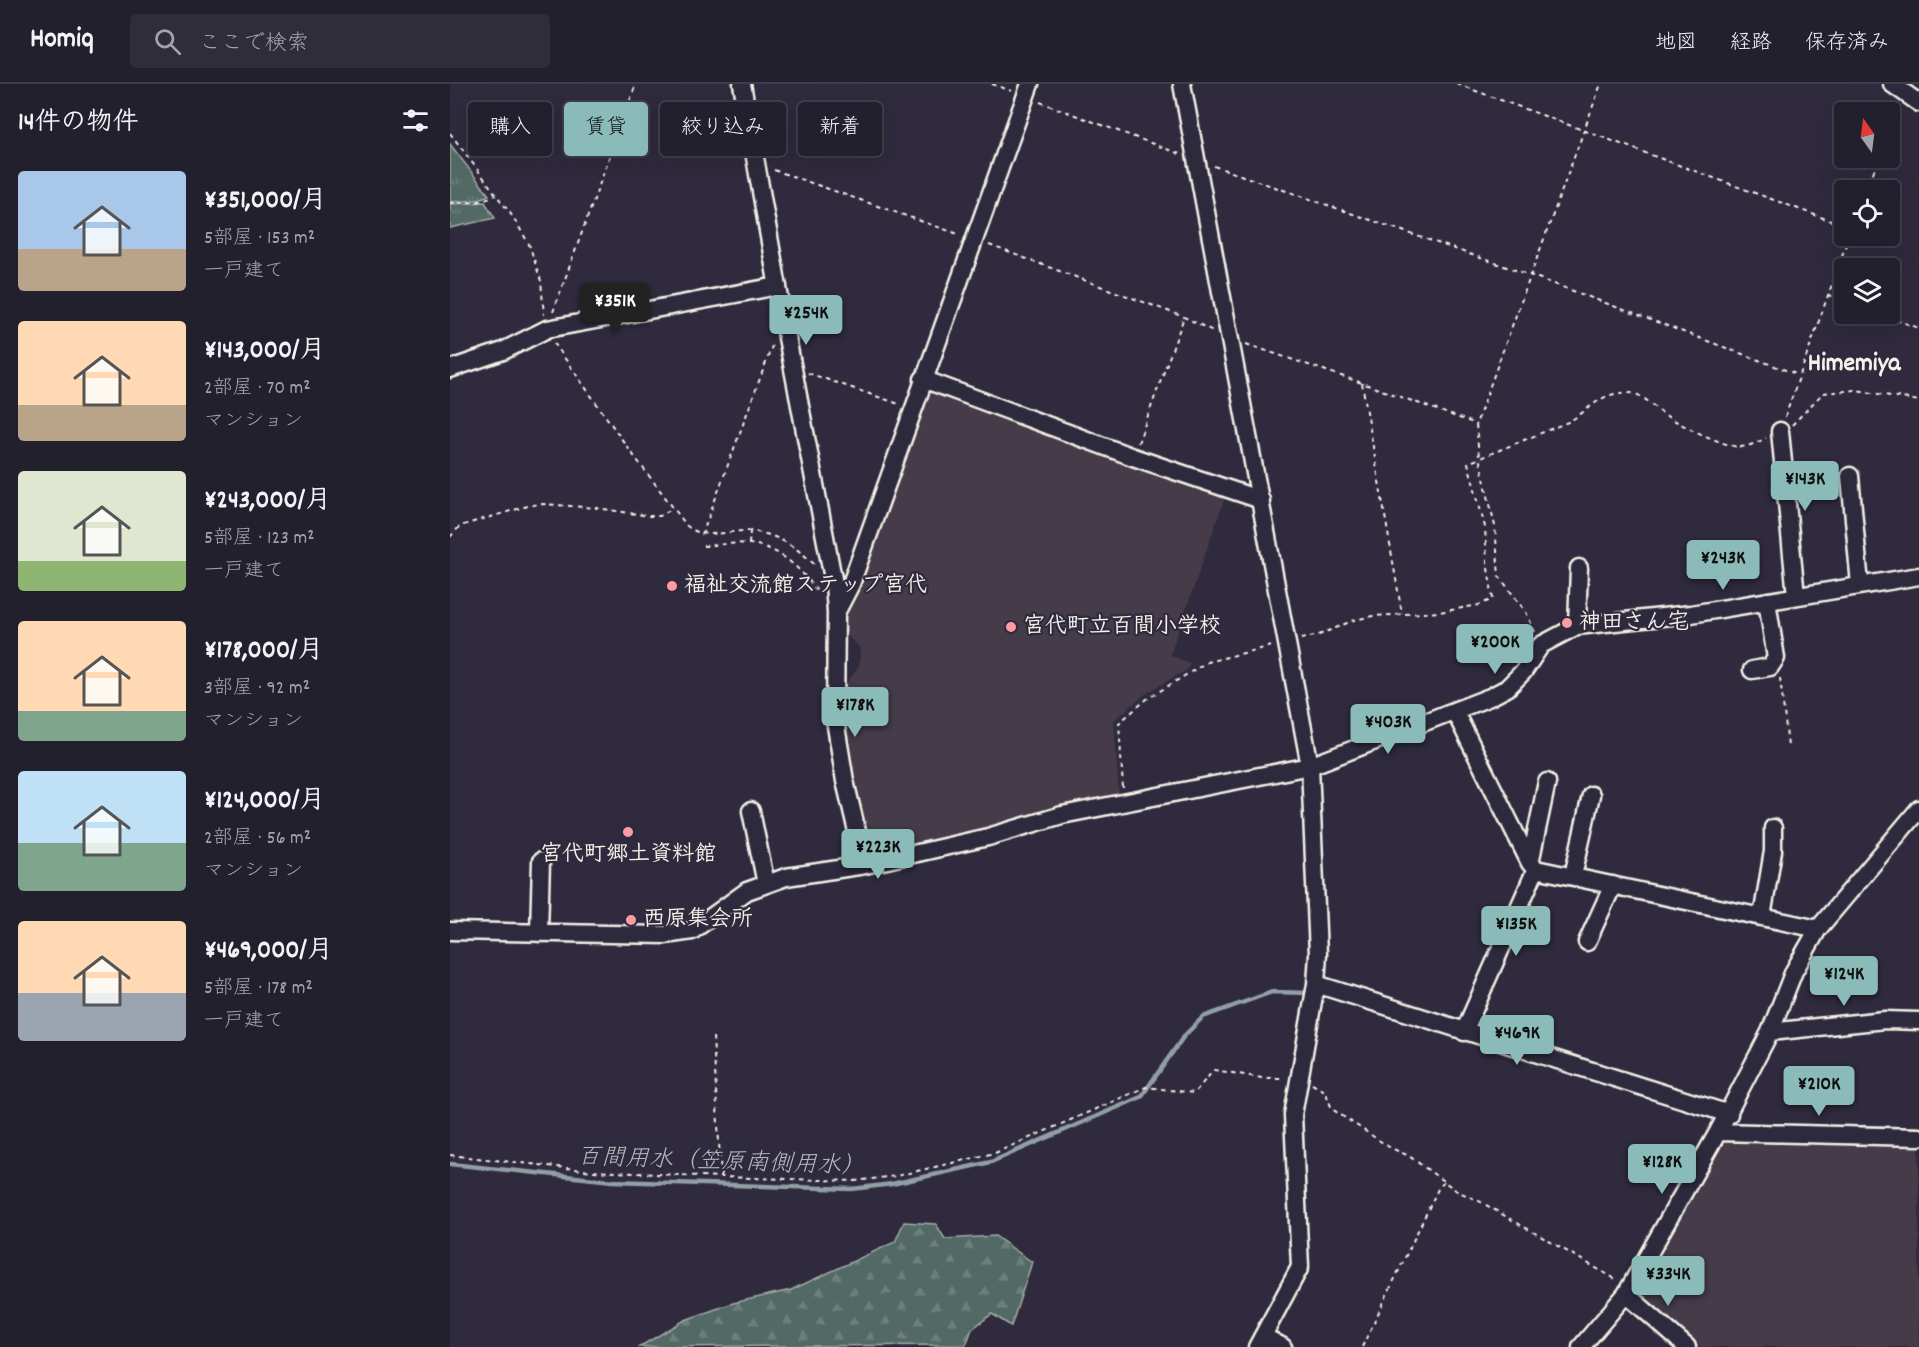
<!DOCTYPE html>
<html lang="ja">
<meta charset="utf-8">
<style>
:root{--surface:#23202e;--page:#2f2d3a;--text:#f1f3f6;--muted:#a3a3aa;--line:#403e4a;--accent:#8bbbb9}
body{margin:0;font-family:Dekko,"Klee One",sans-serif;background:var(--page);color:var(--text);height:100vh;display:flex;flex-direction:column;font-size:22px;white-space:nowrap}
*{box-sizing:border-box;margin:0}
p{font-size:20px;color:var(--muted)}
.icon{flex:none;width:33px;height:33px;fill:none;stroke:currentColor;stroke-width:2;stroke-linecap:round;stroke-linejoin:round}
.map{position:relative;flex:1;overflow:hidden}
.drawer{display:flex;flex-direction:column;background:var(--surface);width:450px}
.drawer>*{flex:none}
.banner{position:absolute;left:18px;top:18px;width:570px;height:54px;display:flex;gap:12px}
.needle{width:39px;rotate:346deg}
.controls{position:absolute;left:1384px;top:18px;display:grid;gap:12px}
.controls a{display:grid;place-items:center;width:66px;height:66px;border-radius:6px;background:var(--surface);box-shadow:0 6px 24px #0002,0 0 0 2px var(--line);font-size:30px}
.price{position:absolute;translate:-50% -51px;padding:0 14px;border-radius:6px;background:var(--accent);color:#111;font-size:20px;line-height:39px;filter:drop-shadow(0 2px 3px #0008)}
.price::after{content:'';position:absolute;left:50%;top:36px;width:18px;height:14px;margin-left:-9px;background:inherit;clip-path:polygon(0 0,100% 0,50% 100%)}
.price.selected{background:#222;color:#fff}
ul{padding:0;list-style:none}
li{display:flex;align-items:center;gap:18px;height:150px;padding:0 18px}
li span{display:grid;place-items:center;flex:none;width:168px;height:120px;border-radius:6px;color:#555}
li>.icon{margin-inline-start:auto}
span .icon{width:72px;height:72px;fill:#fffc;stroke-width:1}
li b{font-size:26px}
h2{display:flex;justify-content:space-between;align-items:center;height:72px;padding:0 18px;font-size:26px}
.chip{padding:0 21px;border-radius:6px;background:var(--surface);box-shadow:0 6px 24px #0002,0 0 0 2px var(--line);font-size:21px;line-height:54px}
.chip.selected{background:var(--accent);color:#111}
header{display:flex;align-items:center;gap:36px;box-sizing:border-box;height:84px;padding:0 30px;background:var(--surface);border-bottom:2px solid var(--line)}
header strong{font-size:28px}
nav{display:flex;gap:33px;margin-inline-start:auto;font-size:21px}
.search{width:420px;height:54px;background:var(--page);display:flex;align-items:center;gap:15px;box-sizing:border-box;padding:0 21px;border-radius:6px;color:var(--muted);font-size:22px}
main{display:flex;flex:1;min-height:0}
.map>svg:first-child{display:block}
.built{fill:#443a48}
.grass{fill:url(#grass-tufts);stroke:#a4ada6;stroke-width:1.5}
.forest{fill:url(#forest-firs);stroke:#a4ada6;stroke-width:1.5}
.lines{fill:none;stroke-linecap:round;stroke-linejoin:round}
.stream{stroke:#929fa6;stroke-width:4.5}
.minor-casing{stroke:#f4f1e8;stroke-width:21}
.path{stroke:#f4f1e8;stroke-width:2;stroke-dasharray:4.5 4.5;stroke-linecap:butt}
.minor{stroke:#2f2a3d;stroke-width:16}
.poi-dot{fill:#ff9aa2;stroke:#2f2a3d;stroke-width:2}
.labels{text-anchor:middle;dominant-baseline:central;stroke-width:4.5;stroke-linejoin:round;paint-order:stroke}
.poi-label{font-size:22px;font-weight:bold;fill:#f4f1e8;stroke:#2f2a3d;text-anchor:start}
.water-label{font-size:24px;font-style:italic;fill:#b2babc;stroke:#2f2a3d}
.quarter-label{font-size:26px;font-weight:bold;fill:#f4f1e8;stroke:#2f2a3d}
</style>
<header>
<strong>Homiq</strong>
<div class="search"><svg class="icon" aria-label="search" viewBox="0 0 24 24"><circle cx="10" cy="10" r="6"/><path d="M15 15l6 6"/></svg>ここで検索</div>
<nav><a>地図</a><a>経路</a><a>保存済み</a></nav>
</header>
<main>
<section class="drawer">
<h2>14件の物件<svg class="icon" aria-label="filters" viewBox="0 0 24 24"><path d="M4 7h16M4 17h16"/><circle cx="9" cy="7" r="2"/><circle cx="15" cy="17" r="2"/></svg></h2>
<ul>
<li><span style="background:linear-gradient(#a9c7e8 65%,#b9a48a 0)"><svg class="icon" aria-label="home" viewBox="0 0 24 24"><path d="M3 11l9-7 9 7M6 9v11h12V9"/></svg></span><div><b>¥351,000/月</b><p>5部屋 · 153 m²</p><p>一戸建て</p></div></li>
<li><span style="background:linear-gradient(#ffd9b3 70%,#b9a48a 0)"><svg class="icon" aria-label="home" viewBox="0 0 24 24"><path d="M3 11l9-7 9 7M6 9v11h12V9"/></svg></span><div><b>¥143,000/月</b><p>2部屋 · 70 m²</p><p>マンション</p></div></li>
<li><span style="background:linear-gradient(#dfe7d0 75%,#8fb573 0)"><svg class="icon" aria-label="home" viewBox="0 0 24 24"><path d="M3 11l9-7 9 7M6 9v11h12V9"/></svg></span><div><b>¥243,000/月</b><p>5部屋 · 123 m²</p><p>一戸建て</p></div></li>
<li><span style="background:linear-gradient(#ffd9b3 75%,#7fa58c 0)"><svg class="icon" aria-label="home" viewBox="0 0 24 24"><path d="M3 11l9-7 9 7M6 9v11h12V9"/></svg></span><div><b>¥178,000/月</b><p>3部屋 · 92 m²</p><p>マンション</p></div></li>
<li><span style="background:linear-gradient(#bfe0f5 60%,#7fa58c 0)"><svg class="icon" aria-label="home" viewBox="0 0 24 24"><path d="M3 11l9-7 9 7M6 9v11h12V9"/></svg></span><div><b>¥124,000/月</b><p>2部屋 · 56 m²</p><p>マンション</p></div></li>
<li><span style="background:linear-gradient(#ffd9b3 60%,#9aa5b1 0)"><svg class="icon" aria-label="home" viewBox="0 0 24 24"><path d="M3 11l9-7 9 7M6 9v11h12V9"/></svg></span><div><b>¥469,000/月</b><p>5部屋 · 178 m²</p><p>一戸建て</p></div></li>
</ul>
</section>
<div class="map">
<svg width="1469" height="1263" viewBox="0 0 1469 1263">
<defs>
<pattern id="grass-tufts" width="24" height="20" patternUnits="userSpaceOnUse" patternTransform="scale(1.5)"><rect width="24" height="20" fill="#536965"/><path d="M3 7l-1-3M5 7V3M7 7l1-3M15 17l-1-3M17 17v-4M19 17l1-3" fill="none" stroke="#6c7f7b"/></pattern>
<pattern id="forest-firs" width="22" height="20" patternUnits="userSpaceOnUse" patternTransform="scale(1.5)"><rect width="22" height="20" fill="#536965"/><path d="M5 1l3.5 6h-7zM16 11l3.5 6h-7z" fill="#6c7f7b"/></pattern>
</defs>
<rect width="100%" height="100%" fill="#2f2a3d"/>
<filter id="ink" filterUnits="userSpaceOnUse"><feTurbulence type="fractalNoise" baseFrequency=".0167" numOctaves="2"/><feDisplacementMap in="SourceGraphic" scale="12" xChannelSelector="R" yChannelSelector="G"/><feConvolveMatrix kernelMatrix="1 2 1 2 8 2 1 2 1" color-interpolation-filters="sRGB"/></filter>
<g filter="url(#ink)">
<path class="built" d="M476,303L776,411L720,571L740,579L737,586L698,608L664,636L669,713L596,726L520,750L419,771L391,635V606L409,582L410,564L396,551L390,535Z
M1272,1055L1469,1060V1263H1245L1184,1211Z"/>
<path class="grass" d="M0,60L39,111L27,116L0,118Z
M35,118L45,134L0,144V120Z"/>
<path class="forest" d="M454,1138L486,1140L495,1155L545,1152L582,1178L561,1242L542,1230L522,1245L516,1261L189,1263L235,1236L283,1219L341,1206L445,1158Z"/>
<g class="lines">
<path class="stream" d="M1412,1043L1469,1045
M0,1080L163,1097L402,1105L442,1100L541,1078L691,1013L734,952L753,933L822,908L860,909"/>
<defs>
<path id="minor" d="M292,0L335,243L384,500L386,528L385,636L395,697L415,781
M732,0L860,682L868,870L866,900L843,1031L850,1183L807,1263
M1442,0L1469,19
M0,285L53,267L97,245L328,202
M473,295L683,373L811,416
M1330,347L1346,512
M1400,392L1410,501
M387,527L401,500L580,0
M1127,542L1129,484
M1302,586L1320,583L1326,574L1317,517
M1005,628L1080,779L1086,785L1368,845
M301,727L316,800
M1080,779L1097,698
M1123,792L1141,711
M1312,833L1323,767V744
M0,847L215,851L242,847L297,807L336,793L415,781L538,753L612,731L860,682L1040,613L1057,604L1073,588L1091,561L1127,542L1241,530L1469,492
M89,849L91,777
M1137,858L1163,801
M866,900L1279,1030
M1014,948L1086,785
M1320,948L1435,936L1469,937
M1268,1048L1469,1053
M1176,1210L1237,1263
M813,1252L833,1263
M1131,1263L1176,1210L1268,1048L1320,948L1344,887L1368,845L1469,725"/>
</defs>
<use href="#minor" class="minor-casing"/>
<path class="path" d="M542,0L562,7
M1007,0L1395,142
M590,18L730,70
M1440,45L1449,22
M0,49L63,133L79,160L91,197L94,231
M764,82L1080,191L1349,291
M324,86L511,151
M1416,106L1429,74
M0,119L27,118L46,111
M539,161L734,233L763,247
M1378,211L1395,217
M103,228L186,0
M1429,230L1469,244
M104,259L178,364L237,442C255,457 277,446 299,447C325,449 347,463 365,481
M796,260L912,299L1026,340
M358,289L449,320
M912,299L952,530
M1335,333L1399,152
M1342,341L1373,309L1406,306L1469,317
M688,359L734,233
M252,451L322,262
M0,453L10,442L81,421L93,420L147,424L199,432H210L223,424
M299,460L300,448
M253,462C268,461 285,458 300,460C330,463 353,487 369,510
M1085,548L1076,528L1049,492L1045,442L1029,373L1026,340L1151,0
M851,555L869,551L904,536L923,532L990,528L1029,521L1043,515L1037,478L1035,443L1018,379L1118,338C1134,330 1147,313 1165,310C1190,304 1196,318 1214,330C1226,339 1275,363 1290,363C1298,363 1309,358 1316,354
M1330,594L1338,662
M673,704L669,639L697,615L757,578L822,562
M263,953L271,1093
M862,1000L875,1007L882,1025L939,1063L959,1072L1007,1107L1029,1117L1167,1196
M0,1071L143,1087L271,1093L405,1097L446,1092L545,1069L696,1003L744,1009L764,986L812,994H834
M912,1263L988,1105L994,1098"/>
<use href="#minor" class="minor"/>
</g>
</g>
<g class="poi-dot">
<circle cx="222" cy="502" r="6"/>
<circle cx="1117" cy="539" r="6"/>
<circle cx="561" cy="543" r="6"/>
<circle cx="178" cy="748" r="6"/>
<circle cx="181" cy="836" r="6"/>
</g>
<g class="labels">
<g class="poi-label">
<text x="234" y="502">福祉交流館ステップ宮代</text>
<text x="1129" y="539">神田さん宅</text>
<text x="573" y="543">宮代町立百間小学校</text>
<text x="178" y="771" text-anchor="middle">宮代町郷土資料館</text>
<text x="193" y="836">西原集会所</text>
</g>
<g class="water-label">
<text transform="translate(271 1079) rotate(2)">百間用水（笠原南側用水）</text>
</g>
<g class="quarter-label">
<text x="1404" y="280">Himemiya</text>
</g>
</g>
</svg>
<div class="controls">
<a><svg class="needle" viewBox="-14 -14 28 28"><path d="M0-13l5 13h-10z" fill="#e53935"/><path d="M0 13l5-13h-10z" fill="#a3a3aa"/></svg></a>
<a><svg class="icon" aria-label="locate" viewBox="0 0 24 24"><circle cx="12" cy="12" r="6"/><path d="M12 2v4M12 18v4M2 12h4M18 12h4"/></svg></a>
<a><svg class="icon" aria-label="layers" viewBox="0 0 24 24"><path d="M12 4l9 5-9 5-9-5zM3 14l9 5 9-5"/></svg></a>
</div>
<b class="price selected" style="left:165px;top:250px">¥351K</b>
<b class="price" style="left:356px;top:262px">¥254K</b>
<b class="price" style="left:1355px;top:428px">¥143K</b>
<b class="price" style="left:1273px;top:507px">¥243K</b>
<b class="price" style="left:1045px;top:591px">¥200K</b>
<b class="price" style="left:405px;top:654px">¥178K</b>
<b class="price" style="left:938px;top:671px">¥403K</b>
<b class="price" style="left:428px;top:796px">¥223K</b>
<b class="price" style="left:1066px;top:873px">¥135K</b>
<b class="price" style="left:1394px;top:923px">¥124K</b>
<b class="price" style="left:1067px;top:982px">¥469K</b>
<b class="price" style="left:1369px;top:1033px">¥210K</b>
<b class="price" style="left:1212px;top:1111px">¥128K</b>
<b class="price" style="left:1218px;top:1223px">¥334K</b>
<div class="banner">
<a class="chip">購入</a>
<a class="chip selected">賃貸</a>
<a class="chip">絞り込み</a>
<a class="chip">新着</a>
</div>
</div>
</main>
